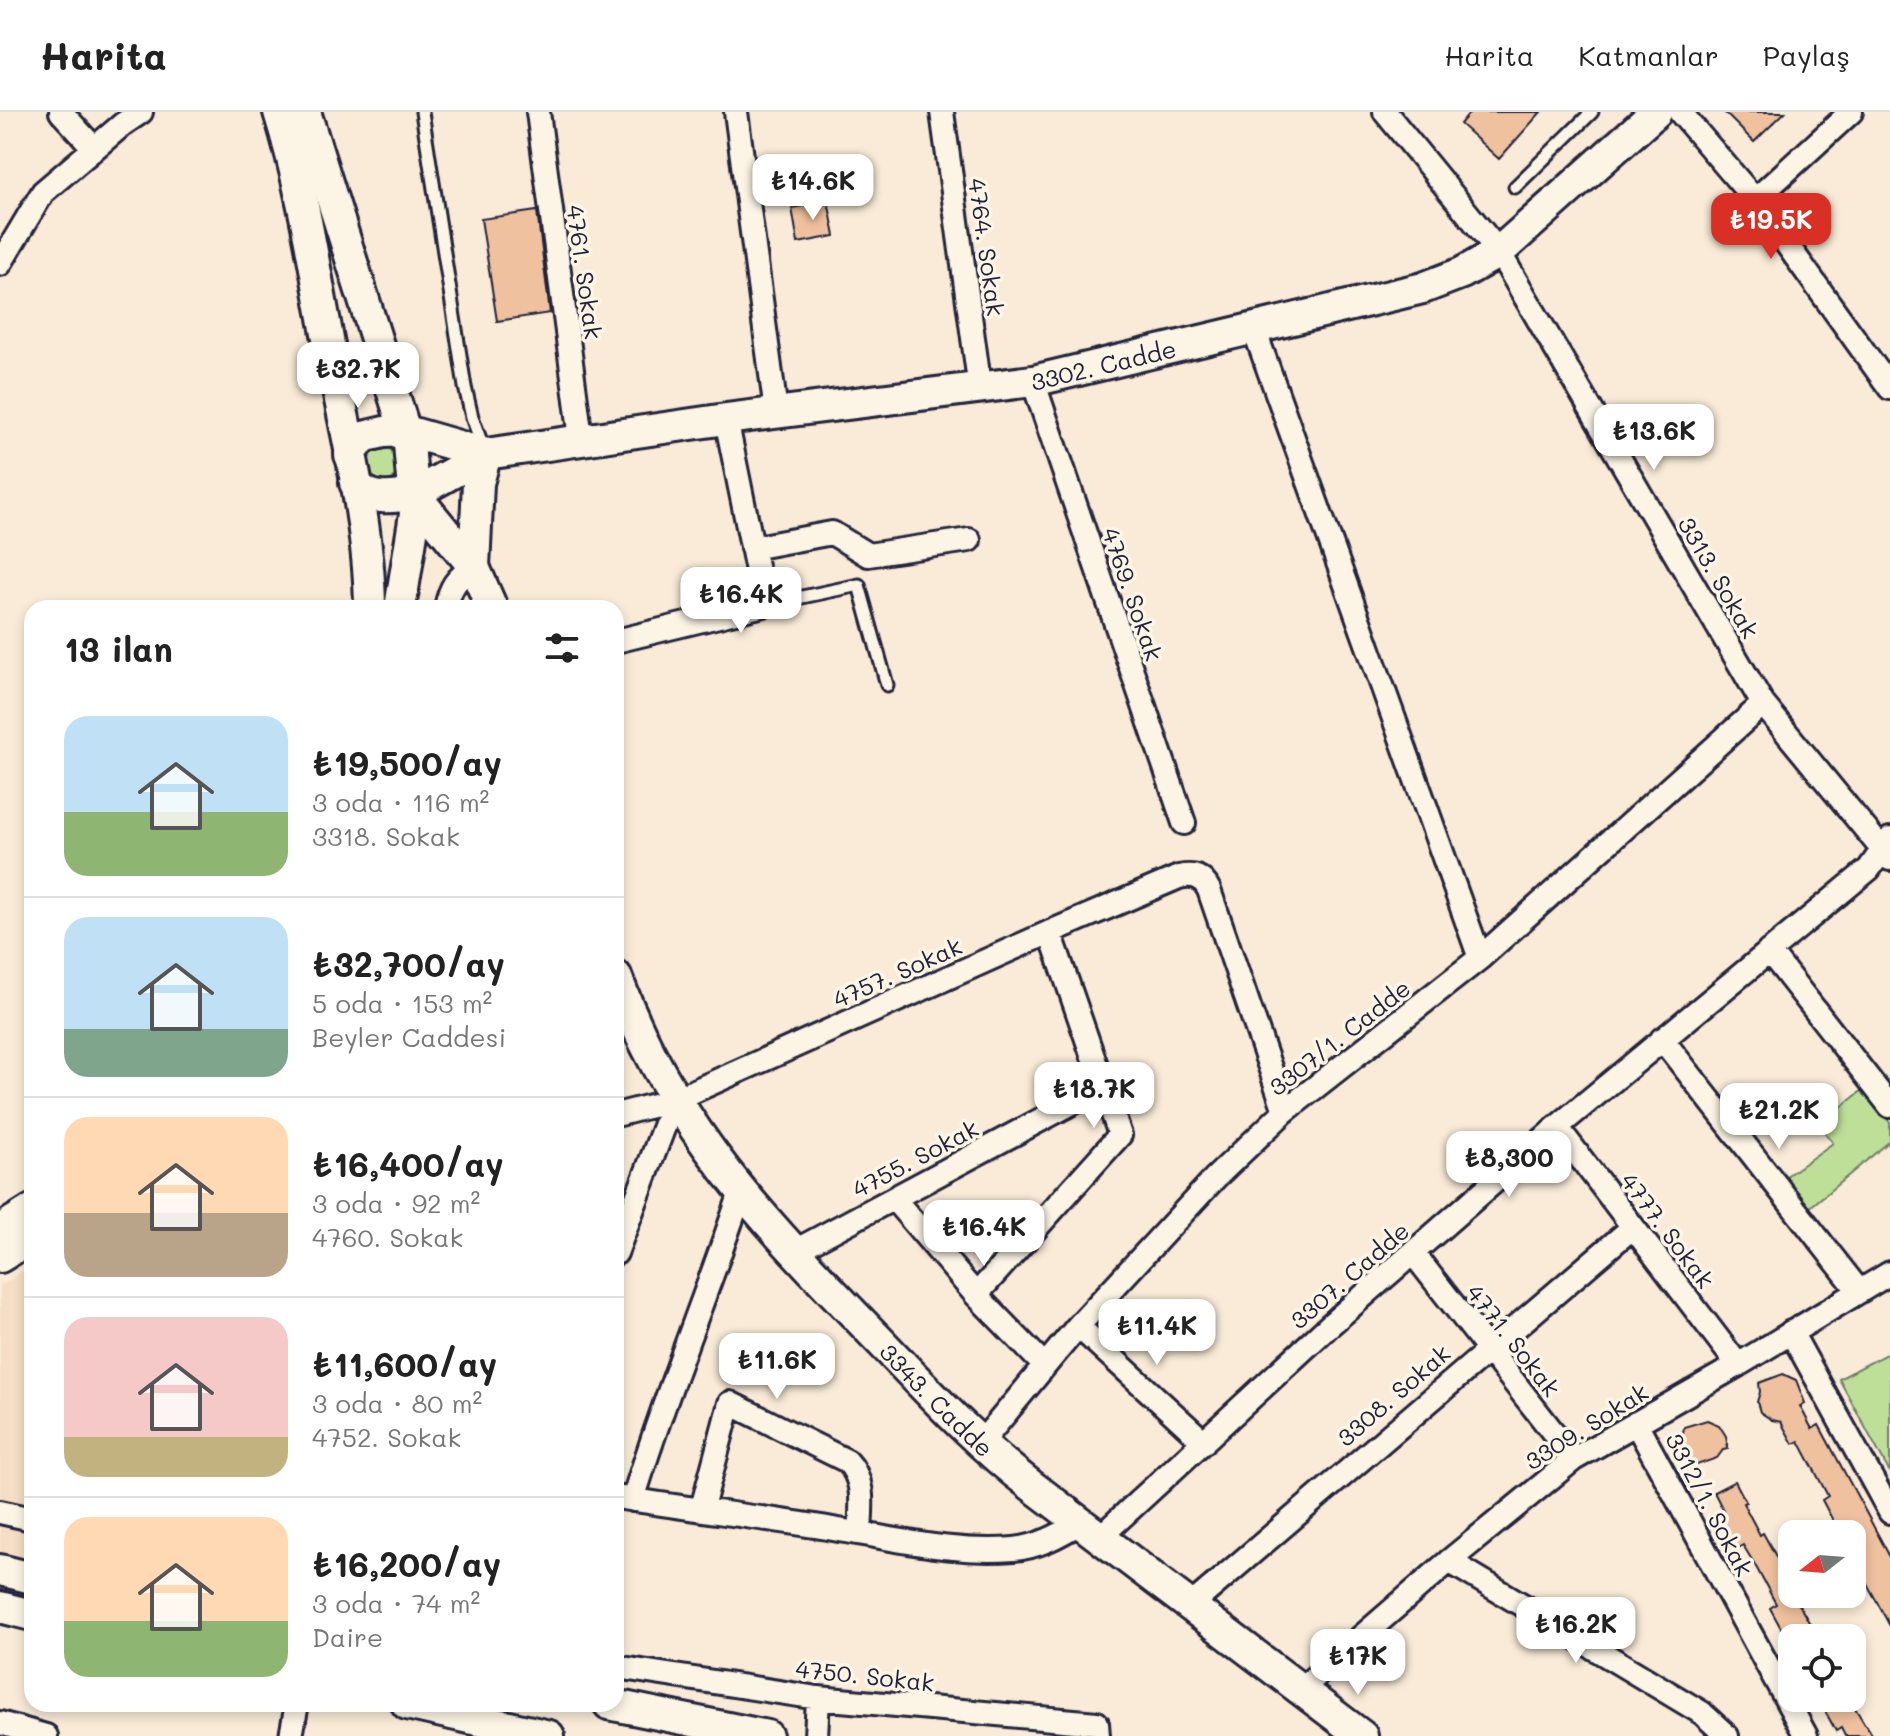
<!DOCTYPE html>
<html lang="tr">
<meta charset="utf-8">
<style>
:root{--surface:#fff;--page:#f2f2f2;--text:#222;--muted:#767676;--line:#e0e0e0;--accent:#d93025}
body{margin:0;font-family:Mali,sans-serif;background:var(--page);color:var(--text);height:100vh;display:flex;flex-direction:column;font-size:30px;white-space:nowrap}
*{box-sizing:border-box;margin:0}
p{font-size:26px;color:var(--muted)}
.icon{flex:none;width:44px;height:44px;fill:none;stroke:currentColor;stroke-width:2;stroke-linecap:round;stroke-linejoin:round}
.map{position:relative;flex:1;overflow:hidden}
.details{position:absolute;left:24px;top:488px;width:600px;height:1112px;display:flex;flex-direction:column;background:var(--surface);border-radius:24px;box-shadow:0 4px 12px #0003}
.details>*{flex:none}
.needle{width:52px;rotate:253deg}
.tools{position:absolute;left:1778px;top:1408px;display:grid;gap:16px}
.tools a{display:grid;place-items:center;width:88px;height:88px;border-radius:16px;background:var(--surface);box-shadow:0 4px 12px #0003;font-size:40px}
.price{position:absolute;translate:-50% -68px;padding:0 18px;border-radius:16px;background:#fff;color:#222;font-size:26px;line-height:52px;filter:drop-shadow(0 2px 4px #0008)}
.price::after{content:'';position:absolute;left:50%;top:48px;width:24px;height:18px;margin-left:-12px;background:inherit;clip-path:polygon(0 0,100% 0,50% 100%)}
.price.selected{background:var(--accent);color:#fff}
ul{padding:0;list-style:none}
li{display:flex;align-items:center;gap:24px;height:200px;padding:0 40px}
li+li{border-top:2px solid var(--line)}
li span{display:grid;place-items:center;flex:none;width:224px;height:160px;border-radius:24px;color:#555}
li>.icon{margin-inline-start:auto}
span .icon{width:96px;height:96px;fill:#fffc;stroke-width:1}
li b{font-size:34px}
h2{display:flex;justify-content:space-between;align-items:center;height:96px;padding:0 40px;font-size:34px}
header{display:flex;align-items:center;gap:48px;box-sizing:border-box;height:112px;padding:0 40px;background:var(--surface);border-bottom:2px solid var(--line)}
header strong{font-size:38px}
nav{display:flex;gap:44px;margin-inline-start:auto;font-size:28px}
.map>svg:first-child{display:block}
.built{fill:#f6dec6}
.green{fill:#bedf98;stroke:#70806a;stroke-width:2}
.building{fill:#efc19e;stroke:#22223b;stroke-width:2}
.lines{fill:none;stroke-linecap:round;stroke-linejoin:round}
.lane-casing{stroke:#22223b;stroke-width:17}
.street-casing{stroke:#22223b;stroke-width:28}
.secondary-casing{stroke:#22223b;stroke-width:36}
.lane{stroke:#fcf5e5;stroke-width:11}
.street{stroke:#fcf5e5;stroke-width:22}
.secondary{stroke:#fcf5e5;stroke-width:30}
.labels{text-anchor:middle;dominant-baseline:central;stroke-width:7;stroke-linejoin:round;paint-order:stroke}
.street-label{font-size:24px;fill:#22223b;stroke:#fcf5e5}
</style>
<header>
<strong>Harita</strong>
<nav><a>Harita</a><a>Katmanlar</a><a>Paylaş</a></nav>
</header>
<div class="map">
<svg width="1890" height="1624" viewBox="0 0 1890 1624">
<rect width="100%" height="100%" fill="#f9ebd7"/>
<filter id="ink" filterUnits="userSpaceOnUse"><feTurbulence type="fractalNoise" baseFrequency=".0125" numOctaves="2"/><feDisplacementMap in="SourceGraphic" scale="16" xChannelSelector="R" yChannelSelector="G"/><feConvolveMatrix kernelMatrix="1 2 1 2 8 2 1 2 1" color-interpolation-filters="sRGB"/></filter>
<g filter="url(#ink)">
<path class="built" d="M32,1153V1449L0,1441V1174Z"/>
<path class="green" d="M363 353a18 18 0 1 1 36 0a18 18 0 1 1-36 0Z
M1864,977L1890,1011V1029L1809,1096L1785,1065L1833,1031L1819,1013Z
M1890,1240V1361L1839,1267Z"/>
<path class="building" d="M1470,0H1541L1499,47L1460,12Z
M1724,0H1785L1754,30Z
M828,89L835,124L798,131L792,96Z
M537,99L550,201L497,209L481,107Z
M1783,1262L1796,1268L1805,1291L1800,1294L1812,1317L1819,1313L1890,1445V1514L1852,1444V1416L1840,1422L1822,1388L1828,1384L1799,1329L1793,1332L1781,1310L1772,1308L1760,1300L1757,1290L1760,1280L1759,1271Z
M1707,1308L1719,1313L1726,1324L1728,1337L1723,1338L1717,1346L1697,1353L1684,1344L1681,1332L1684,1315Z
M1735,1369L1746,1390L1743,1391L1760,1423L1763,1421L1792,1473V1482H1797L1794,1484L1818,1526H1792L1788,1529L1770,1496L1776,1492L1755,1453L1743,1433L1736,1437L1719,1404L1724,1400L1714,1380Z
M1827,1586H1849L1872,1624H1845L1841,1616L1836,1619L1820,1590Z"/>
<g class="lines">
<defs>
<path id="lane" d="M422,0L465,275L472,305L484,338
M1515,75L1592,0
M764,493L859,473L887,573"/>
<path id="street" d="M61,0L94,36
M538,0L581,326
M736,0L776,300
M942,0L980,277
M1385,0L1499,140L1763,592L1890,747
M1680,0L1755,88L1890,276
M1755,88L1851,0
M0,152L43,80L123,12L141,0
M1254,217L1480,846
M1033,269L1184,711
M752,436L832,421L868,443L969,428
M446,496C450,475 456,466 474,455
M616,529L764,493L726,307
M1769,839L1890,994
M1662,927L1859,1179
M616,1003L674,988L1050,820L1179,765C1194,762 1202,764 1209,778L1285,999
M1557,1015L1738,1253
M894,1087L976,1183L1044,1253
M793,1140L1104,974
M616,1141L674,988
M1413,1141L1574,1347
M976,1183L1120,1023L1050,820
M1078,1214L1204,1330
M1791,1220L1890,1400
M1636,1311L1806,1624
M980,1332L1078,1214L1215,1066L1285,999L1480,846L1763,592
M616,1385C688,1397 761,1405 833,1417C894,1426 950,1442 1014,1437C1038,1435 1060,1423 1081,1410
M633,1388C664,1284 707,1183 741,1080
M702,1396L730,1291L847,1349C866,1369 861,1395 860,1421
M0,1400L32,1407
M1100,1425L1330,1213L1557,1015L1869,757L1890,727
M1449,1449L1702,1601L1727,1624
M1190,1494L1633,1115
M616,1555L818,1586L1097,1611L1098,1624
M1300,1578L1449,1449L1574,1347L1738,1253L1890,1161
M0,1611L46,1624
M291,1624L297,1592
M816,1624L818,1586"/>
<g id="secondary">
<path d="M279,0C303,77 315,159 330,238C346,322 369,410 370,496"/>
<path d="M305,0L409,332L415,402L400,496"/>
<path d="M350,343L363,325L384,320L406,319L486,342"/>
<path id="s1" d="M355,371C369,390 393,386 414,382L486,342L726,307L1033,269L1423,176L1462,161L1499,140L1656,0"/>
<path d="M414,382L474,455L492,496"/>
<path d="M474,455L478,371L486,342"/>
<path id="s2" d="M616,864C671,1015 768,1114 878,1227C927,1278 975,1331 1032,1374L1362,1624"/>
<path d="M0,1118L32,1098"/>
<path d="M0,1145L32,1125"/>
<path d="M0,1458L32,1466"/>
<path d="M0,1495L32,1503"/>
<path d="M407,1592L549,1624"/>
<path d="M609,1592L767,1624"/>
</g>
</defs>
<use href="#lane" class="lane-casing"/>
<use href="#street" class="street-casing"/>
<use href="#secondary" class="secondary-casing"/>
<use href="#lane" class="lane"/>
<use href="#street" class="street"/>
<use href="#secondary" class="secondary"/>
</g>
</g>
<g class="labels">
<g class="street-label">
<text transform="translate(987 135) rotate(82)">4764. Sokak</text>
<text transform="translate(585 160) rotate(82)">4761. Sokak</text>
<text stroke="none"><textPath href="#s1" startOffset="770">3302. Cadde</textPath></text>
<text transform="translate(1719 465) rotate(60)">3313. Sokak</text>
<text transform="translate(1133 482) rotate(71)">4769. Sokak</text>
<text transform="translate(897 860) rotate(-24)">4757. Sokak</text>
<text transform="translate(1339 925) rotate(-38)">3307/1. Cadde</text>
<text transform="translate(915 1046) rotate(-28)">4755. Sokak</text>
<text transform="translate(1668 1118) rotate(53)">4777. Sokak</text>
<text transform="translate(1349 1163) rotate(-41)">3307. Cadde</text>
<text transform="translate(1514 1228) rotate(52)">4771. Sokak</text>
<text transform="translate(1393 1283) rotate(-41)">3308. Sokak</text>
<text stroke="none"><textPath href="#s2" startOffset="536">3343. Cadde</textPath></text>
<text transform="translate(1586 1314) rotate(-32)">3309. Sokak</text>
<text transform="translate(1710 1392) rotate(62)">3312/1. Sokak</text>
<text transform="translate(865 1563) rotate(6)">4750. Sokak</text>
</g>
</g>
</svg>
<div class="tools">
<a><svg class="needle" viewBox="-14 -14 28 28"><path d="M0-13l5 13h-10z" fill="#e53935"/><path d="M0 13l5-13h-10z" fill="#767676"/></svg></a>
<a><svg class="icon" aria-label="locate" viewBox="0 0 24 24"><circle cx="12" cy="12" r="6"/><path d="M12 2v4M12 18v4M2 12h4M18 12h4"/></svg></a>
</div>
<b class="price" style="left:813px;top:110px">₺14.6K</b>
<b class="price selected" style="left:1771px;top:149px">₺19.5K</b>
<b class="price" style="left:358px;top:298px">₺32.7K</b>
<b class="price" style="left:1654px;top:360px">₺13.6K</b>
<b class="price" style="left:741px;top:523px">₺16.4K</b>
<b class="price" style="left:1094px;top:1018px">₺18.7K</b>
<b class="price" style="left:1779px;top:1039px">₺21.2K</b>
<b class="price" style="left:1509px;top:1087px">₺8,300</b>
<b class="price" style="left:984px;top:1156px">₺16.4K</b>
<b class="price" style="left:1157px;top:1255px">₺11.4K</b>
<b class="price" style="left:777px;top:1289px">₺11.6K</b>
<b class="price" style="left:1576px;top:1553px">₺16.2K</b>
<b class="price" style="left:1358px;top:1585px">₺17K</b>
<section class="details">
<h2>13 ilan<svg class="icon" aria-label="filters" viewBox="0 0 24 24"><path d="M4 7h16M4 17h16"/><circle cx="9" cy="7" r="2"/><circle cx="15" cy="17" r="2"/></svg></h2>
<ul>
<li><span style="background:linear-gradient(#bfe0f5 60%,#8fb573 0)"><svg class="icon" aria-label="home" viewBox="0 0 24 24"><path d="M3 11l9-7 9 7M6 9v11h12V9"/></svg></span><div><b>₺19,500/ay</b><p>3 oda · 116 m²</p><p>3318. Sokak</p></div></li>
<li><span style="background:linear-gradient(#bfe0f5 70%,#7fa58c 0)"><svg class="icon" aria-label="home" viewBox="0 0 24 24"><path d="M3 11l9-7 9 7M6 9v11h12V9"/></svg></span><div><b>₺32,700/ay</b><p>5 oda · 153 m²</p><p>Beyler Caddesi</p></div></li>
<li><span style="background:linear-gradient(#ffd9b3 60%,#b9a48a 0)"><svg class="icon" aria-label="home" viewBox="0 0 24 24"><path d="M3 11l9-7 9 7M6 9v11h12V9"/></svg></span><div><b>₺16,400/ay</b><p>3 oda · 92 m²</p><p>4760. Sokak</p></div></li>
<li><span style="background:linear-gradient(#f6c9c9 75%,#c2b280 0)"><svg class="icon" aria-label="home" viewBox="0 0 24 24"><path d="M3 11l9-7 9 7M6 9v11h12V9"/></svg></span><div><b>₺11,600/ay</b><p>3 oda · 80 m²</p><p>4752. Sokak</p></div></li>
<li><span style="background:linear-gradient(#ffd9b3 65%,#8fb573 0)"><svg class="icon" aria-label="home" viewBox="0 0 24 24"><path d="M3 11l9-7 9 7M6 9v11h12V9"/></svg></span><div><b>₺16,200/ay</b><p>3 oda · 74 m²</p><p>Daire</p></div></li>
</ul>
</section>
</div>
